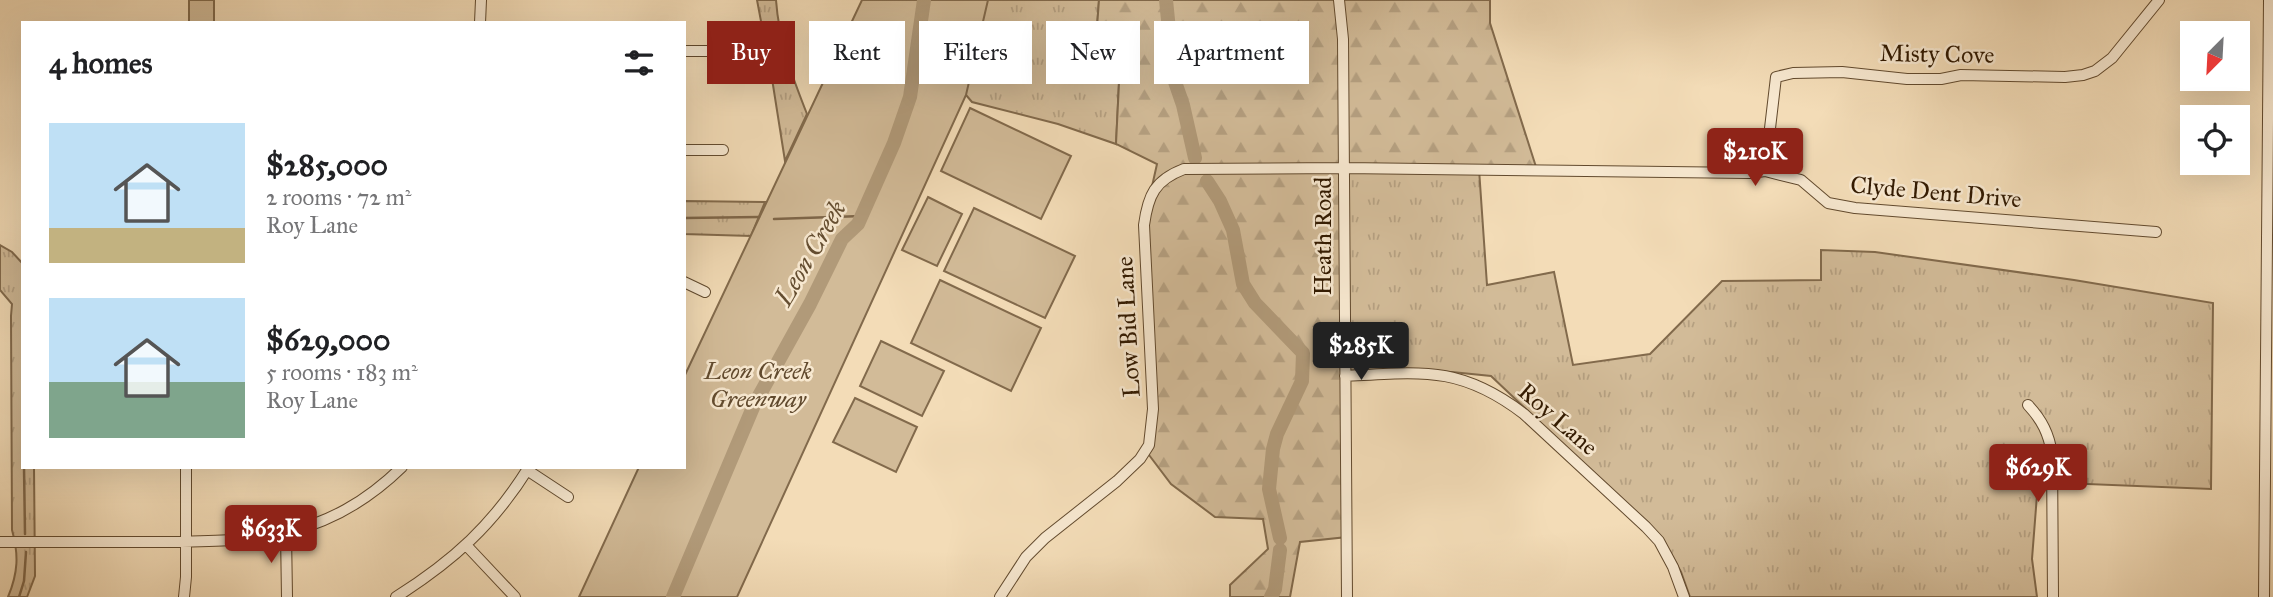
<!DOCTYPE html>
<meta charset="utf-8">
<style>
:root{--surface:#fff;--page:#f2f2f2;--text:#202124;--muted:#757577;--accent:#8f2418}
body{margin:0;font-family:"IM FELL Great Primer",serif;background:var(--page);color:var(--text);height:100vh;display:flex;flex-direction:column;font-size:26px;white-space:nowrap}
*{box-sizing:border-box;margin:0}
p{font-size:23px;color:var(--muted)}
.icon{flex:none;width:38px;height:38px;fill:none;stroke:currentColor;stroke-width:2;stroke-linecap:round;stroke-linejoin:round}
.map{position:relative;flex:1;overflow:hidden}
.details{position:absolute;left:21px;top:21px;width:665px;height:448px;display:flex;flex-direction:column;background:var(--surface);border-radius:0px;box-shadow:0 7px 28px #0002}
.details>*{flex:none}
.top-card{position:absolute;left:707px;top:21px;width:665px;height:63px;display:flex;gap:14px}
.needle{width:46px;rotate:204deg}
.controls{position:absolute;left:2180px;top:21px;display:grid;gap:14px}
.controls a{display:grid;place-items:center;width:70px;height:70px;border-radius:0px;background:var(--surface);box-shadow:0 7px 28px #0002;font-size:35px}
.price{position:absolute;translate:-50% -60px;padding:0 16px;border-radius:7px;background:var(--accent);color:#fff;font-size:23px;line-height:46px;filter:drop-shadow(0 2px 4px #0008)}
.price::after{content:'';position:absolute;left:50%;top:42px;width:21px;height:16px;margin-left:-10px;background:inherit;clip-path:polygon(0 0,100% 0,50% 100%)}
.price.active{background:#222;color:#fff}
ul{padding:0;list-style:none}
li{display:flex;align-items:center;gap:21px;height:175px;padding:0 28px}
li span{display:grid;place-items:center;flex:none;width:196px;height:140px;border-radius:0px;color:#555}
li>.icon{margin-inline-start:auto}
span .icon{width:84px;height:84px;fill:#fffc;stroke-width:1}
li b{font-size:30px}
h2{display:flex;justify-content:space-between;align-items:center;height:84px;padding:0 28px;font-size:30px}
.pill{padding:0 24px;border-radius:0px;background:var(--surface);box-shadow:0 7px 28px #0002;font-size:24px;line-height:63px}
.pill.active{background:var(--accent);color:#fff}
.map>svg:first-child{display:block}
.grass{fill:url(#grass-tufts);stroke:#826a4c;stroke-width:2}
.forest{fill:url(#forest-firs);stroke:#826a4c;stroke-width:2}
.green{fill:#d2bb98;stroke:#826a4c;stroke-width:2}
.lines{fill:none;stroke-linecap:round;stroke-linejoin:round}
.stream{stroke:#7e6649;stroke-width:2.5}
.river{stroke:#b19a79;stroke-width:14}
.minor-casing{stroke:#624a2e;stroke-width:12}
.minor{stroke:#f7e8d0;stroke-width:10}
.labels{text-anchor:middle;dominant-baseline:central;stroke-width:5;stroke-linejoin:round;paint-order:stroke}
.street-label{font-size:24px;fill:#311900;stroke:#f7e8d0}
.park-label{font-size:24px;font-style:italic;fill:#614a2e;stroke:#f7e8d0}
.water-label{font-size:26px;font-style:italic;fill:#644d30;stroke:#f7e8d0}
</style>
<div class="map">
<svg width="2273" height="597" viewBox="0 0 2273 597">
<defs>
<pattern id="grass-tufts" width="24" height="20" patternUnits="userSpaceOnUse" patternTransform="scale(1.75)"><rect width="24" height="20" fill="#d2bb98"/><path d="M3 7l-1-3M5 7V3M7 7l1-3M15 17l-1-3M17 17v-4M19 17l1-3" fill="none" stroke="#b5a081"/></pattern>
<pattern id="forest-firs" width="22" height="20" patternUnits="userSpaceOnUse" patternTransform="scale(1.75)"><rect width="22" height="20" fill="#d2bb98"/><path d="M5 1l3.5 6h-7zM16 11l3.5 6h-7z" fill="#b5a081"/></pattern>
</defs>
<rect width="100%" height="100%" fill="#f3dcb7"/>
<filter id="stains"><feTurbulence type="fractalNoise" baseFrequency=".00286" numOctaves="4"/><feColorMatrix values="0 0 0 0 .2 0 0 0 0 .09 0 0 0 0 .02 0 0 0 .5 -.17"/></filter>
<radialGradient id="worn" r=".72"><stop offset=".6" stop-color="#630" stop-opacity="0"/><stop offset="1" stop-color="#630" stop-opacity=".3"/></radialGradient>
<path class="grass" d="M189,0H214V23H189Z
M757,0H776C779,42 792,76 807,114L785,161L773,85Z
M949,0H1099L1095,54L1119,82L1116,144L1058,124L972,102L966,95Z
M1344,168L1479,169L1487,285L1554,272L1573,365L1650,354L1722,281L1821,280V250L1875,252L2074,280L2213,303L2211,489L2038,482L2032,559L2037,597H1690L1681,572L1662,538L1491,376L1452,372L1345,376Z
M684,201L765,202L751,236L684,234Z
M0,245L12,252L23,264V467H34L35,576L27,597H8C18,573 19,555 12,530L11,316L12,304L0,290Z"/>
<path class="forest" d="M1099,0H1490V23L1537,170L1344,168L1347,537L1300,542L1290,597H1230V585L1268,549L1263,519L1215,517L1171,484L1146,451L1149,445L1146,213L1157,164L1116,144L1119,83L1095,54Z"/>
<path class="green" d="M862,0H988L966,95L737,597H579L639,467H684V377Z
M970,108L1071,156L1041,219L941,171Z
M928,197L962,214L937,266L902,250Z
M974,208L1075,256L1045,318L944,271Z
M940,280L1041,328L1011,391L911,343Z
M881,341L944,371L922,416L860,386Z
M855,398L917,427L896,472L833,442Z"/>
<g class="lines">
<path class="stream" d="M684,218L759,217
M774,219L862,216
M24,467L25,534
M19,597L24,581L26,552"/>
<path class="river" d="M1166,0L1174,79L1183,105L1195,158
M1207,181L1220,201L1233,230L1243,284L1255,303L1303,353L1302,381L1277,434L1273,449L1269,489L1280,538
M673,597L754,405L810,304L842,239L858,224L894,143L910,97L924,0
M1271,597L1275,589L1280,550"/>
<defs>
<path id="minor" d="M1339,0L1343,39L1347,597
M480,23L481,0
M684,51H767L788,46
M684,150H723
M1765,171L1776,77L1793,73L1842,72L1907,79H1941L1961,75L2065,77L2083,75L2095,71L2112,58L2159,0
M684,282L705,292
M1345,376C1421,372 1460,365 1524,414L1646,527L1659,541L1673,567L1684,597
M2028,405C2042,420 2049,434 2052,454L2053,597
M527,470L568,497
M286,533L287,597
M0,542C50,542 100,542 150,542C251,541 324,543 402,467
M466,545L515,597
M184,597L186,577V467
M396,597C453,561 493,525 529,467
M1000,597L1026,557L1045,538L1117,481L1140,459L1149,445L1153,409L1144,225C1148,195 1155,180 1184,169L1344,168L1750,173L1765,171L1801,180L1828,203L1855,208L2156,232
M2264,597L2269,0"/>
</defs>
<use href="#minor" class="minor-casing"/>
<use href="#minor" class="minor"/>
</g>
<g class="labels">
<g class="street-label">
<text transform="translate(1937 54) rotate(1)">Misty Cove</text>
<text transform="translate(1936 192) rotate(5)">Clyde Dent Drive</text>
<text transform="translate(1323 236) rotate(-90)">Heath Road</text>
<text transform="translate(1128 327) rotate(-93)">Low Bid Lane</text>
<text transform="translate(1558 419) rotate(41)">Roy Lane</text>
</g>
<g class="park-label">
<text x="758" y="371">Leon Creek<tspan x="758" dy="28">Greenway</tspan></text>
</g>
<g class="water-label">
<text transform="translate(810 253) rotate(-60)">Leon Creek</text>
</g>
</g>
<rect width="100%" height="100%" filter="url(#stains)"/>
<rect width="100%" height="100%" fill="url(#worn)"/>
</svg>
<div class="controls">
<a><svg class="needle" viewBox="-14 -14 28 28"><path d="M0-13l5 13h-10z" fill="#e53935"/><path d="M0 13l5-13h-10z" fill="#757577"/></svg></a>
<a><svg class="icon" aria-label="locate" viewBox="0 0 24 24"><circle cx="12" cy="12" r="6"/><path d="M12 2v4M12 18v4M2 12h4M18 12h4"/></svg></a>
</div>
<b class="price" style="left:1755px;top:188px">$210K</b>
<b class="price active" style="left:1361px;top:382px">$285K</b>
<b class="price" style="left:2038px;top:504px">$629K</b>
<b class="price" style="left:271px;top:565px">$633K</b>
<div class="top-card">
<a class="pill active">Buy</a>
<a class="pill">Rent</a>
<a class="pill">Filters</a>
<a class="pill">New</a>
<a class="pill">Apartment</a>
</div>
<section class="details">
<h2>4 homes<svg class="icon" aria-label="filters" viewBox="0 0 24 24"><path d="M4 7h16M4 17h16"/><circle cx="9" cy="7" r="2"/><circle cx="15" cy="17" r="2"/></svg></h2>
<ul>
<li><span style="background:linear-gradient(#bfe0f5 75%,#c2b280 0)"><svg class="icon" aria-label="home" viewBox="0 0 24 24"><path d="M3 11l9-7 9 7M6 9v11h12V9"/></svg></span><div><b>$285,000</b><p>2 rooms · 72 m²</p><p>Roy Lane</p></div></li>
<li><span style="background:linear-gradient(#bfe0f5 60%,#7fa58c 0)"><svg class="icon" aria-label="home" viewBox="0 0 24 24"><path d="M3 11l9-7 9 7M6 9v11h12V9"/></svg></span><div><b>$629,000</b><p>5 rooms · 183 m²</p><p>Roy Lane</p></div></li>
</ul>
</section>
</div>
